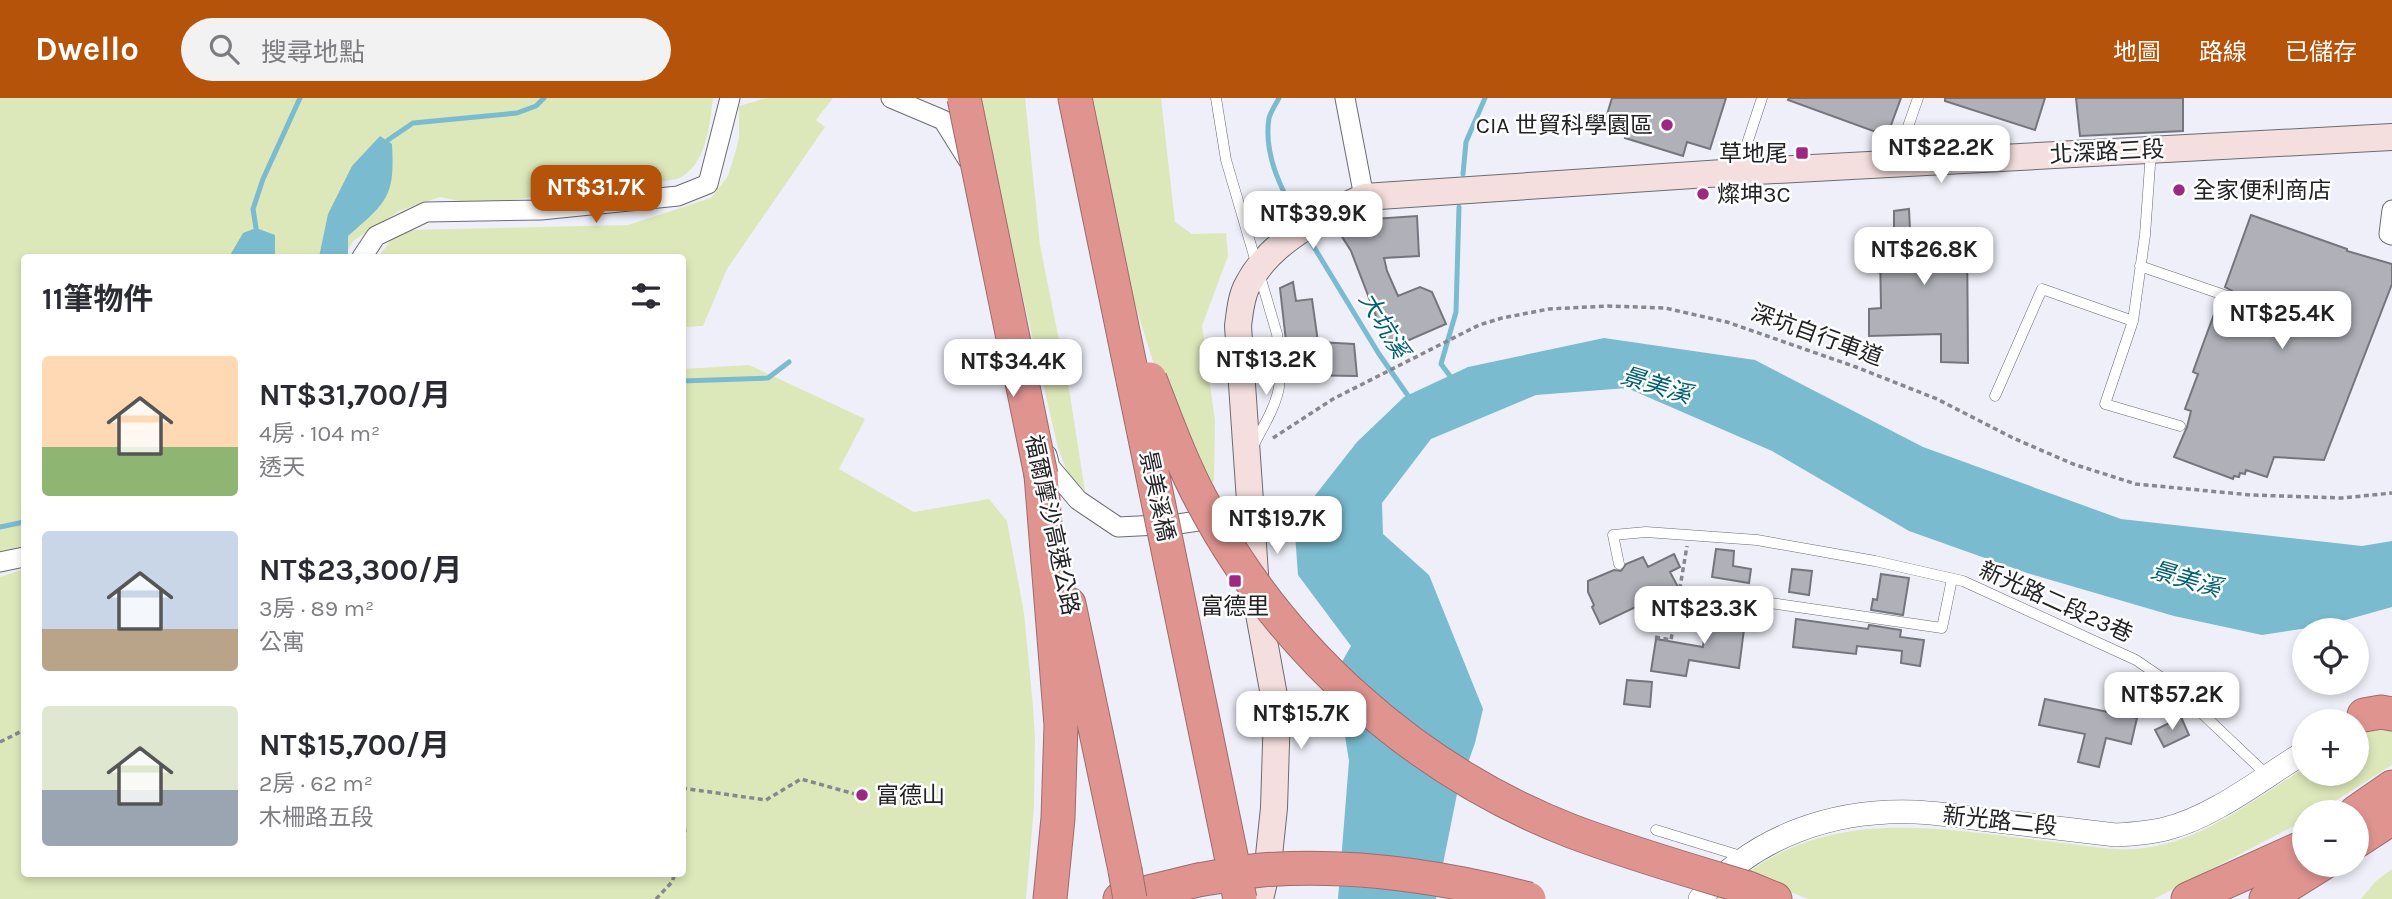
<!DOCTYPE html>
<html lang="zh-TW">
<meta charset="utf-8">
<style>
:root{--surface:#fff;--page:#f2f2f3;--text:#2b2b33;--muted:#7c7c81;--accent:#b45309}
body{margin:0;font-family:Karla,"Noto Sans TC",sans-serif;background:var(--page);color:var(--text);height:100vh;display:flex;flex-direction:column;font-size:26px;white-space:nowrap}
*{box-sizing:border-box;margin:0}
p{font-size:23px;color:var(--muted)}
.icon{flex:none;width:38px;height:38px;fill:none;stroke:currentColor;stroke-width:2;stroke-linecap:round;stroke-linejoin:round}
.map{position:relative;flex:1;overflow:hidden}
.panel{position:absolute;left:21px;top:156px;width:665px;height:623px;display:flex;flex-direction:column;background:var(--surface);border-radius:7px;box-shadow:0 4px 10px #0003}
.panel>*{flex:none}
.buttons{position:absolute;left:2292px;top:520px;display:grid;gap:14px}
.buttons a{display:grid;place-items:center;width:77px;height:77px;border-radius:50%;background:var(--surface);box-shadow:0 4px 10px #0003;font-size:35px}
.price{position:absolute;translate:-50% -60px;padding:0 16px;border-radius:14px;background:#fff;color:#222;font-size:23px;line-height:46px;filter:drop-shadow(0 2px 4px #0008)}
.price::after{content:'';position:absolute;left:50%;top:42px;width:21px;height:16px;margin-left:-10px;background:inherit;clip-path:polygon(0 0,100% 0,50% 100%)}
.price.current{background:var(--accent);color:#fff}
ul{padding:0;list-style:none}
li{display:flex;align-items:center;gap:21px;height:175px;padding:0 21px}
li span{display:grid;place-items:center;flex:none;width:196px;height:140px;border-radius:7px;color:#555}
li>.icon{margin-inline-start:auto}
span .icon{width:84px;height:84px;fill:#fffc;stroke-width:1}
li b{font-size:30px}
h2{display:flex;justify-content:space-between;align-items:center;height:84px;padding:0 21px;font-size:30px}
header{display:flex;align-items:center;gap:42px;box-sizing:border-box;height:98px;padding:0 35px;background:var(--accent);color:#fff}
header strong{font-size:33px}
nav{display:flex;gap:38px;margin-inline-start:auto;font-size:24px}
.search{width:490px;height:63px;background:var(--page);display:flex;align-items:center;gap:18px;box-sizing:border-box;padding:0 24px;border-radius:38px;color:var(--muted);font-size:26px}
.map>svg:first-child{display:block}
.green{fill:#dde8ba}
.water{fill:#7abbcf}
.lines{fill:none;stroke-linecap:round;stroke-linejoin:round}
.stream{stroke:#7abbcf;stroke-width:5}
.building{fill:#b0b0b9;stroke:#75757d;stroke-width:2}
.service-casing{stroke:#6b6b73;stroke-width:11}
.minor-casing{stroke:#6b6b73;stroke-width:21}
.tertiary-casing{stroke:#6b6b73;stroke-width:24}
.secondary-casing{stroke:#6b6b73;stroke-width:28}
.motorway-casing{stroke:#9d6c6b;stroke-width:35}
.path{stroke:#87878d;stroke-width:3.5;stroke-dasharray:5 3.5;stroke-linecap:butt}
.service{stroke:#fff;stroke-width:10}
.minor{stroke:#fff;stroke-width:19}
.tertiary{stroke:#fff;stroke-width:23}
.secondary{stroke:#f5dfde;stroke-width:26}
.motorway{stroke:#df9490;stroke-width:33}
.motorway-bridge-casing{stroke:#9d6c6b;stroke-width:35;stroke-linecap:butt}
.motorway-bridge{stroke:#df9490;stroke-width:33}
.poi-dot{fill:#9e2881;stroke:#fefefe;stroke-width:2.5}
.labels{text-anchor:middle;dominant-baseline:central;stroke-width:5;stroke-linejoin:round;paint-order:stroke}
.poi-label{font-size:23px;fill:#222225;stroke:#fefefe;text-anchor:start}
.street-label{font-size:23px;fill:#222225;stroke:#fefefe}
.water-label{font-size:24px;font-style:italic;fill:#005f73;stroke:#fefefe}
</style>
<header>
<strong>Dwello</strong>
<div class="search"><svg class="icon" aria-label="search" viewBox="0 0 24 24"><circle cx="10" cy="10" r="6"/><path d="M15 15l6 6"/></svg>搜尋地點</div>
<nav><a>地圖</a><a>路線</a><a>已儲存</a></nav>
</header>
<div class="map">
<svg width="2392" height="801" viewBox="0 0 2392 801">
<rect width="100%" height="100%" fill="#efeff9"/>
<path class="green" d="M0,0H713C709,30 707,66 678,81L494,104H464L440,99L399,113L353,143L347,154V159H24V449L0,455Z
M767,0H833L816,22L825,29L727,171L703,228L683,229L682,159H378L393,140L406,132L628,127L711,100L728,78L736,52L739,40V8Z
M981,0H1025L1040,147L1070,297L1085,393L1068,376L1058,350L1013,156Z
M1089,0H1161L1175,124L1192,136L1226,135L1228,158L1202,228L1215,323L1214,382L1208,393L1162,292L1132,197Z
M749,267L865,321L839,371L914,414L989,401L1007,423L1024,515L1033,608L1035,639L1034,709L1026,801H0V479L24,471V775H682L683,271Z
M2386,629L2392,633V667L2318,714H2305V722L2154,801H1808L1755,780L1743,801H1717C1815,703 1931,730 2054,744C2084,747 2115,754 2144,750C2204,743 2255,700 2305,670V676H2357V637L2369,630Z
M2392,771V801H2361L2376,783Z"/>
<path class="water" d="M380,38L392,46C395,99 387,104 348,138V159H319L328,116L352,68Z
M256,130L275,137V159H229L243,135Z
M1604,240L1755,262L1923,349L2121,421L2362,448L2392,443V509L2328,527L2262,537L2174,518L2027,475L1909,433L1772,353L1627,290L1536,297L1431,341L1382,405L1383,436L1429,477L1483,611L1475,645L1457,696L1436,801H1338L1349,663L1335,576L1351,548L1298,477L1295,436L1313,400L1357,344L1404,299L1468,269Z"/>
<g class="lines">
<path class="stream" d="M1279,0C1276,6 1271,13 1269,20C1263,57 1282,93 1300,124
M388,42L413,25L517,15L536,8L544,0
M1463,76L1466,44L1485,0
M256,130L253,111L263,81L300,0
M1306,136L1379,256L1411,302
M1453,282L1441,266L1456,214L1459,109
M682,283L768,280L789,264
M0,429L24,424"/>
</g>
<path class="building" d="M1612,0H1726L1710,51L1687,44L1683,58L1625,40L1628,30L1605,23Z
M1789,0H1901L1887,38L1788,2Z
M1945,0H2045L2035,32L1945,3Z
M2076,0H2183V33L2080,38Z
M1909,111L1910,132L1967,131L1968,265L1941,264V236L1869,238V211L1881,210L1880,155L1884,134L1894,133V113Z
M2251,117L2347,151V153L2392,166V186L2324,362L2274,359L2267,379L2246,372L2245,376L2240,375L2239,379L2234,378L2233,381L2174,359L2187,329L2191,313L2185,311L2198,276L2193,274L2203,246L2219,203L2229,205L2234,200L2232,193L2225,189Z
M1417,118L1419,158L1384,160L1387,173L1398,198L1420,189L1432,194L1446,226L1395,248L1384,239L1351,153L1339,134L1344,127L1358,122Z
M1293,184L1296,203L1312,201L1318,244L1354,246L1357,278L1291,277L1290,243H1286L1280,190Z
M1716,451L1734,453L1733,468L1751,471L1749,485L1712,479Z
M1674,456L1680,469L1670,474L1678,489L1600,526L1592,509L1594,507L1588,494V483L1614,472L1621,473L1626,466L1643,459L1648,469Z
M1792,471L1812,473L1809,497L1789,494Z
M1881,476L1909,480L1903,517L1871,512L1873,501L1877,502Z
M1707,512L1746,516L1739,570L1689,562L1686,578L1651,573L1656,541L1703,549Z
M1796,521L1868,531L1869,527L1901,532L1900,539L1924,542L1920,568L1901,565L1902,553L1857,548L1856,556L1793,549Z
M1627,582L1652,584L1650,609L1624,606Z
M2045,601L2137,620L2131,646L2106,640L2099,669L2078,664L2085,636L2039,627Z
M2181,619L2189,637L2164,649L2155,632Z"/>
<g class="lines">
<defs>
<path id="service" d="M1216,0L1226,62L1277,236C1285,292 1279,300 1253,348
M2151,53L2145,137L2133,223L2105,306L2180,328
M1903,65L1904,40L1918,0
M1738,73L1762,0
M2140,168L2227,198
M1995,298L2042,191L2133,223
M1619,466L1613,437L1646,434L1757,442L1875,463L1963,483L2136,562L2171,586L2267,677
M1695,494L1942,530L1952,481
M1656,732L1744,759"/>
<path id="minor" d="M891,0L943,22L968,62
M1345,0L1364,99
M2392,112L2389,136L2392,137
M362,159L376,138L426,114L541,112L678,98L708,86L730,0
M1047,357L1050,369L1078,402L1118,429L1178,426L1251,415
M0,464L24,459"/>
<path id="tertiary" d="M1700,801C1754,738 1833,711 1915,714C1939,715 1964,719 1989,722C2031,727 2074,732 2116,737C2133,736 2149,735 2165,731C2214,719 2262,680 2305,654"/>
<path id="secondary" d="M1260,801L1268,767L1274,710L1277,614L1257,505L1238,228C1240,213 1241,198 1248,186C1271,142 1321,119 1364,99L1738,74L2392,39"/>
<path id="motorway" d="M1075,0L1133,282
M1041,377L1061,627L1058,720L1050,801
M1069,506L1125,772
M2364,617L2381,614L2392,616
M2356,714L2392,689
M2357,743L2392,720
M1748,790L1775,801
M1120,801L1198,782
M2188,801L2299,751
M2266,801L2322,766"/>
</defs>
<use href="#service" class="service-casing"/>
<use href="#minor" class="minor-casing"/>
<use href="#tertiary" class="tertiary-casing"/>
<use href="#secondary" class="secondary-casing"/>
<use href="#motorway" class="motorway-casing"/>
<path class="path" d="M1273,340L1333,301L1479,227L1502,220L1549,211L1608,208L1665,210L1727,224L1856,269L1937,301L2013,340L2073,366L2136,386L2251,397L2342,400L2392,395
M1655,539L1671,542L1687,448
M0,644L24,632
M682,690L766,702L801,681L862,698
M682,704L685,736L682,747
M656,801L672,784L675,775"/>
<use href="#service" class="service"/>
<use href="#minor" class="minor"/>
<use href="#tertiary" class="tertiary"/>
<use href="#secondary" class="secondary"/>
<use href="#motorway" class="motorway"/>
<defs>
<path id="motorway-bridge" d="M964,0L1041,377
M1150,281C1166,322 1181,364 1202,403C1280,551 1414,672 1571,733C1629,755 1688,772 1748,790
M1133,282L1240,801
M1125,772L1130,801
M1198,782C1219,779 1241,774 1262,772C1353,765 1441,778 1529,801"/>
</defs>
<use href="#motorway-bridge" class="motorway-bridge-casing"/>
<use href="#motorway-bridge" class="motorway-bridge"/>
</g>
<g class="poi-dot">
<circle cx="1667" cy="27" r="7"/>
<rect x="1795" y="48" width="14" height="14" rx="3.5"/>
<circle cx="2179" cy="92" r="7"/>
<circle cx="1703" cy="96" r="7"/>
<rect x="1228" y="476" width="14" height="14" rx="3.5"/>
<circle cx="862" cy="697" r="7"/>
</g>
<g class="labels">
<g class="poi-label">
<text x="1653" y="27" text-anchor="end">CIA 世貿科學園區</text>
<text x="1788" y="55" text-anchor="end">草地尾</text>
<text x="2193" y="92">全家便利商店</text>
<text x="1717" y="96">燦坤3C</text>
<text x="1235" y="508" text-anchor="middle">富德里</text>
<text x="876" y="697">富德山</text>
</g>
<g class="street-label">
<text transform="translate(2107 54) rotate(-3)">北深路三段</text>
<text transform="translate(1817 237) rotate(20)">深坑自行車道</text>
<text transform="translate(1157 398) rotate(78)">景美溪橋</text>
<text transform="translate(1052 427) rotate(78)">福爾摩沙高速公路</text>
<text transform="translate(2056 504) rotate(24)">新光路二段23巷</text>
<text transform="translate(2000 723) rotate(6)">新光路二段</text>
</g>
<g class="water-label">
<text transform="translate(1384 227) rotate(59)">大坑溪</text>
<text transform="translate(1656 287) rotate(17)">景美溪</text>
<text transform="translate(2186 481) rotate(16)">景美溪</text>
</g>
</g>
</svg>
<div class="buttons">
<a><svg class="icon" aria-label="locate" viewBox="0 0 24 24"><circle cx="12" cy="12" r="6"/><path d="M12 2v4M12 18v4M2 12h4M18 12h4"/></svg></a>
<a>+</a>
<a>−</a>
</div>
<b class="price" style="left:1941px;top:87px">NT$22.2K</b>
<b class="price current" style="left:596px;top:127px">NT$31.7K</b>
<b class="price" style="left:1313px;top:153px">NT$39.9K</b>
<b class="price" style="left:1924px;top:189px">NT$26.8K</b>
<b class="price" style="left:2282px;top:253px">NT$25.4K</b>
<b class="price" style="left:1266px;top:299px">NT$13.2K</b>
<b class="price" style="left:1013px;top:301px">NT$34.4K</b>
<b class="price" style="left:1277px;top:458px">NT$19.7K</b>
<b class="price" style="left:1704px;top:548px">NT$23.3K</b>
<b class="price" style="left:2172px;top:634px">NT$57.2K</b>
<b class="price" style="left:1301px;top:653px">NT$15.7K</b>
<section class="panel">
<h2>11筆物件<svg class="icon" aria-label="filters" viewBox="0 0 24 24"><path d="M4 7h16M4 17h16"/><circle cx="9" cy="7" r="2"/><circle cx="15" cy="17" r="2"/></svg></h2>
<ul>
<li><span style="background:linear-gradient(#ffd9b3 65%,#8fb573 0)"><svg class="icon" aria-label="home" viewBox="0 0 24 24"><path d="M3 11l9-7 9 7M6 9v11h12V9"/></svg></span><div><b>NT$31,700/月</b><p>4房 · 104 m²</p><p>透天</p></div></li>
<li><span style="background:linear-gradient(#c9d6e8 70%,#b9a48a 0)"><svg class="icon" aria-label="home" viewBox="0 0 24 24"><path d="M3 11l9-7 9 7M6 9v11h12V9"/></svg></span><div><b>NT$23,300/月</b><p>3房 · 89 m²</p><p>公寓</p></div></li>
<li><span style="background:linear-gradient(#dfe7d0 60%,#9aa5b1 0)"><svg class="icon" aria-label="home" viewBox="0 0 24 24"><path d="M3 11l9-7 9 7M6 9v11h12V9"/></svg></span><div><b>NT$15,700/月</b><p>2房 · 62 m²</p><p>木柵路五段</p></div></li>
</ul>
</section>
</div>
